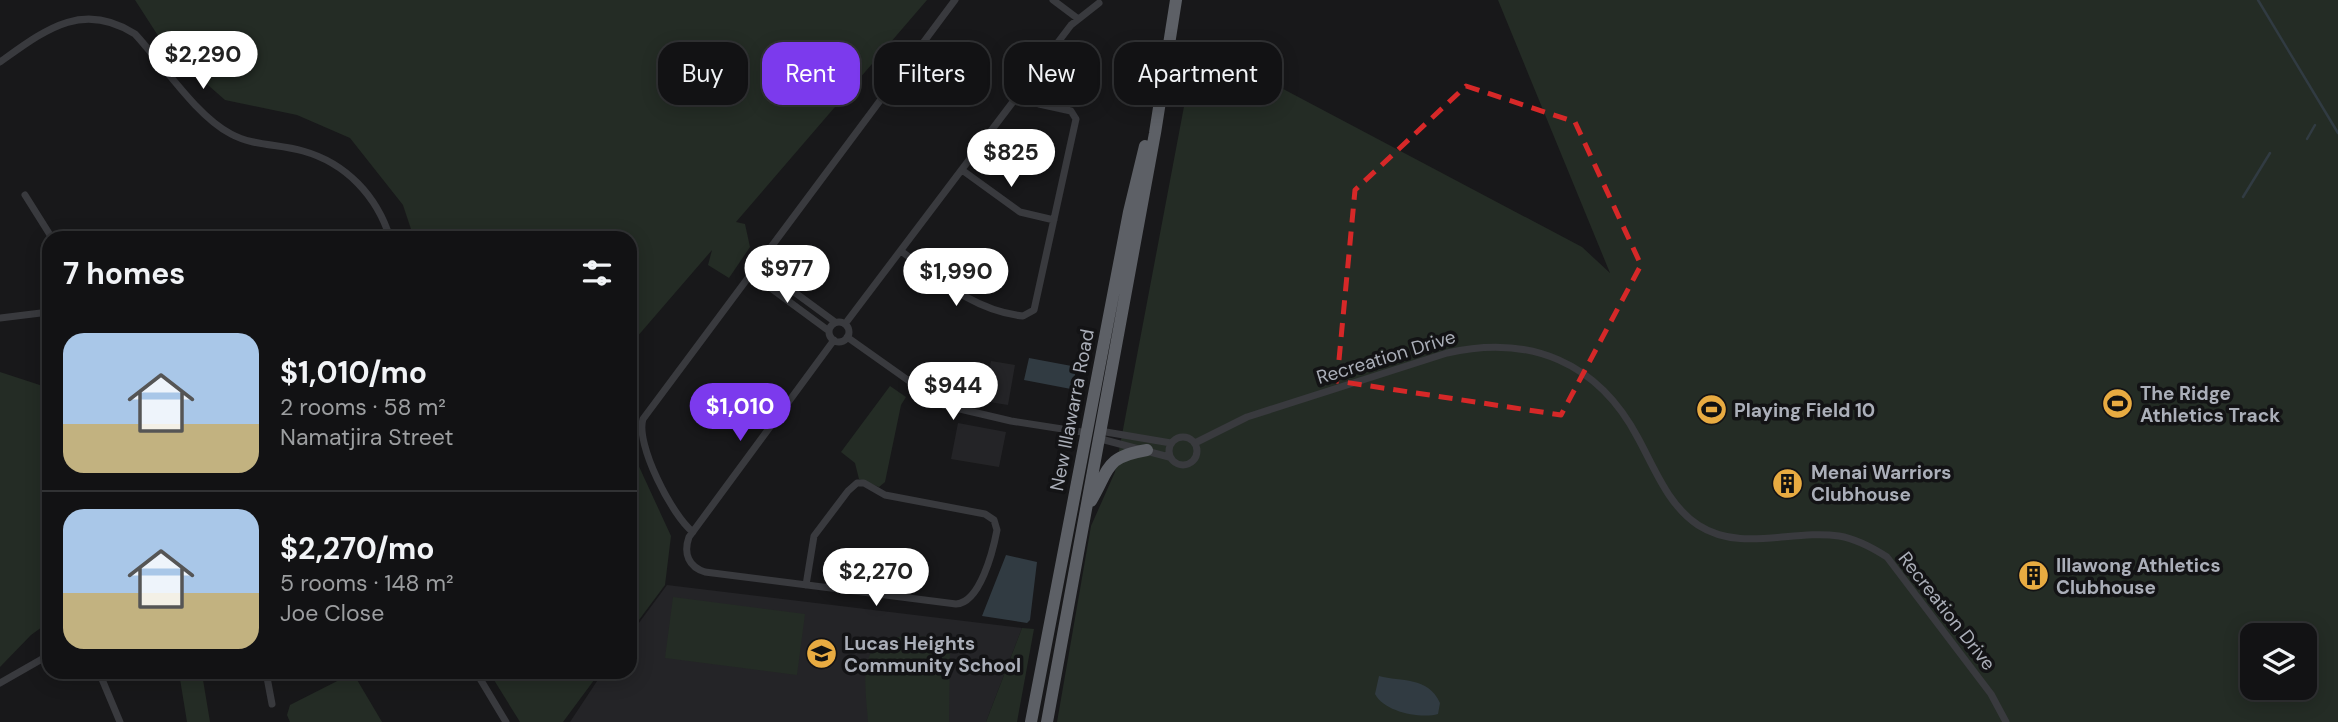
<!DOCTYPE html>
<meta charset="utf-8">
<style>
:root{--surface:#121214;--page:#1f2022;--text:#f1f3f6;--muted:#9c9ea0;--line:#313234;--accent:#7c3aed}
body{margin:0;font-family:"DM Sans",sans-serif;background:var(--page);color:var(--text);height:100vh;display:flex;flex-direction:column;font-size:26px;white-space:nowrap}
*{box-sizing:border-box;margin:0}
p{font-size:23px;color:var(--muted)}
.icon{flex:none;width:38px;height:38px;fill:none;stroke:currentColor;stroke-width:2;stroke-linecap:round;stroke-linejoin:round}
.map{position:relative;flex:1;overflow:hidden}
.drawer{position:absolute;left:42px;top:231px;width:595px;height:448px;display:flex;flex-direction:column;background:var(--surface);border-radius:21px;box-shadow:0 4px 18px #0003,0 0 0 2px var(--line)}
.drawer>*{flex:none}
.guide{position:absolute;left:658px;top:42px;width:665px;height:63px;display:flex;gap:14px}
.tools{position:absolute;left:2240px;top:623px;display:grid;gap:14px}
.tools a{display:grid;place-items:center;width:77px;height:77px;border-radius:14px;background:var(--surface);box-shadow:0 4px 18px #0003,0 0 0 2px var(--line);font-size:35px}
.price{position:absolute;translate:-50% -60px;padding:0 16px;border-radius:24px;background:#fff;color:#222;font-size:23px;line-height:46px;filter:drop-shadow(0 2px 4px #0008)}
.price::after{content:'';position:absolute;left:50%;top:42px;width:21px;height:16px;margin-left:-10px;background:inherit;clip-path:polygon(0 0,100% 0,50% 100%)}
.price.on{background:var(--accent);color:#fff}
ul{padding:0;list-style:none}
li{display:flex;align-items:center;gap:21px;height:175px;padding:0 21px}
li+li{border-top:2px solid var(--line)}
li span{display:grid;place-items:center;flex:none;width:196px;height:140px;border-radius:21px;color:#555}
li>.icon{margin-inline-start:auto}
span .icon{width:84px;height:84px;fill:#fffc;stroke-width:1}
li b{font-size:30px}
h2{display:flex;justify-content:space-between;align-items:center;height:84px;padding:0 21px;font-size:30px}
.chip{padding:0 24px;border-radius:21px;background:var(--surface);box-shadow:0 4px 18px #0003,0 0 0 2px var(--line);font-size:24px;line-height:63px}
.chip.on{background:var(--accent);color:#fff}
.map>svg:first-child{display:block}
.built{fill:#242427}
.green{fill:#242c25;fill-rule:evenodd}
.water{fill:#313b42}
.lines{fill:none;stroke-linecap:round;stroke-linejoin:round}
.stream{stroke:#313b42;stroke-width:2.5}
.minor{stroke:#393a3e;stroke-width:7}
.trunk{stroke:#5d6066;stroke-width:12}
.marked{fill:none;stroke:#d62828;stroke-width:5;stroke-dasharray:14 9;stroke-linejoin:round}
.labels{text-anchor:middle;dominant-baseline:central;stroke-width:7;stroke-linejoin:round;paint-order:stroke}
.street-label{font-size:19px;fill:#abafb9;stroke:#131315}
.poi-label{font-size:19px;font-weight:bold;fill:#abafb9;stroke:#131315;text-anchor:start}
</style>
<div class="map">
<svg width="2338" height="722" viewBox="0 0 2338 722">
<rect width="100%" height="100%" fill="#18181a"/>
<path class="built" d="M991,361L1015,365L1008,405L983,401Z
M958,423L1006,432L999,467L951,459Z
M667,585L1022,628L986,722H570L603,672H630V635Z"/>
<path class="green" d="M135,0H927L736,222L745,224L750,247L729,278L708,265L712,250L630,345V238H414L403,205L350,138L297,115L225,100L166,48Z
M1498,0H2338V722H1057L1091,526L1115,472L1196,43L1582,247L1610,273ZM2252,635H2305V688H2252Z
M0,372L49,388V622L31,635L0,667Z
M890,386L906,397L901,405L885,482L879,487L859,479L855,463L841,452Z
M630,447L671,536L665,585L630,632Z
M673,597L805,614L797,675L665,658Z
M1022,628L1034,629L1017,722H986Z
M906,636L941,637L950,648L949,722H868C867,699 857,652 884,640C890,637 899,637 906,636Z
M176,672H206L202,674L210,722H187L180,679Z
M489,672H600L563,722H520Z
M353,673L382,722H290L287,715L290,705Z"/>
<path class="water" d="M1029,358L1077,367L1071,389L1024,380Z
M1006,555L1037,562L1030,620L1027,623L982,616Z
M1379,676C1401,682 1428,676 1440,703L1438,714C1421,719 1384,712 1375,694Z"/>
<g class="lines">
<path class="stream" d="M2258,0L2338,133
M2307,139L2315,125
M2243,197L2270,153"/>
<path class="minor" d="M1053,0L1077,18
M0,62C45,30 82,0 135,34C163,64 196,116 231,134C253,146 279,144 303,151C346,163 377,196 390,238
M962,170L1020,212L1054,220
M25,195L52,238
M901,251C939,279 974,311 1023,316L1034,310L1076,119L1071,111L1039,104L1021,92
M756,264L835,322
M749,272L829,331
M0,318L49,312
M829 332a10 10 0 1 1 20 0a10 10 0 1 1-20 0Z
M845,324L1071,25L1099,3
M847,337L943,405L1011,421L1088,433
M1100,431L1171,443
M1169 451a14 14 0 1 1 28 0a14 14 0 1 1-28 0Z
M1097,438L1169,457
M1195,443L1247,417L1447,353C1530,334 1598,362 1638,438C1655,469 1668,505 1698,525C1741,553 1792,529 1839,536C1857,539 1873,548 1887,557L1991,694L2006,722
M693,532C672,516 635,443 643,419L955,0
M806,585L814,536L848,491L857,483H864L885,495L985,514L994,520L997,530C993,551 980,603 956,604L705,572C689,567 683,554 689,537L834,340
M99,672L120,722
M266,672L272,704
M476,672L506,722
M0,683L49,655"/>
<path class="trunk" d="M1091,501C1110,469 1104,457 1147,450
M1031,722L1129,212L1145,146
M1047,722L1155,133L1176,0"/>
</g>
<path class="marked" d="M1466,86L1575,122L1641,265L1561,415L1337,381L1355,190Z"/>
<defs>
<symbol id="stadium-disc" viewBox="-11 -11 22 22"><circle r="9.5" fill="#e8ab41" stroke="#131315"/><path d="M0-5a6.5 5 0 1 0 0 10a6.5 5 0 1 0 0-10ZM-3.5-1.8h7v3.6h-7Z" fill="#111"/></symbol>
<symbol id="building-disc" viewBox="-11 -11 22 22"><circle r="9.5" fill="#e8ab41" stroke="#131315"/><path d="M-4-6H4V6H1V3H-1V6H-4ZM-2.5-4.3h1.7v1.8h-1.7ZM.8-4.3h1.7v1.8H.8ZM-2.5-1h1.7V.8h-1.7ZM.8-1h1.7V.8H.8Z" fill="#111"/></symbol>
<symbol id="school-disc" viewBox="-11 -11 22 22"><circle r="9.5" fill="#e8ab41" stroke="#131315"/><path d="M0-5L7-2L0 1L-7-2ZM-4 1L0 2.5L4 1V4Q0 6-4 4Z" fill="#111"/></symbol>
</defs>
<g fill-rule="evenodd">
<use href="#stadium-disc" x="2100" y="386" width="35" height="35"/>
<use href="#stadium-disc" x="1694" y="392" width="35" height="35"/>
<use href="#building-disc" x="1770" y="466" width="35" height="35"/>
<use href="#building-disc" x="2016" y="558" width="35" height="35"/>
<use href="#school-disc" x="804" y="636" width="35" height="35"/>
</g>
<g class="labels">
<g class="street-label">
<text transform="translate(1386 357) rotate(-17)">Recreation Drive</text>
<text transform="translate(1072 410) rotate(-79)">New Illawarra Road</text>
<text transform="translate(1947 611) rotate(52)">Recreation Drive</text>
</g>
<g class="poi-label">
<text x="2140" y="393">The Ridge<tspan x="2140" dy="22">Athletics Track</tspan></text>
<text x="1734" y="410">Playing Field 10</text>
<text x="1811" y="472">Menai Warriors<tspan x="1811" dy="22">Clubhouse</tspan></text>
<text x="2056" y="565">Illawong Athletics<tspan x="2056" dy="22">Clubhouse</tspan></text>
<text x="844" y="643">Lucas Heights<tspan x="844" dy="22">Community School</tspan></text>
</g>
</g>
</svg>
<div class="tools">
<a><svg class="icon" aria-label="layers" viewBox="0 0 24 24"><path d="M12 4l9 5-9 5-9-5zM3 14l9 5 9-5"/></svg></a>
</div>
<b class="price" style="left:203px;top:91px">$2,290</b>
<b class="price" style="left:1011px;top:189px">$825</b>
<b class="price" style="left:787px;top:305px">$977</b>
<b class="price" style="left:956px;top:308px">$1,990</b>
<b class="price" style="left:953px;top:422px">$944</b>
<b class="price on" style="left:740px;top:443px">$1,010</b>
<b class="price" style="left:876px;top:608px">$2,270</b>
<div class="guide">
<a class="chip">Buy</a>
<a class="chip on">Rent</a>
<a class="chip">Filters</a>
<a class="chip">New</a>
<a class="chip">Apartment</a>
</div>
<section class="drawer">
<h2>7 homes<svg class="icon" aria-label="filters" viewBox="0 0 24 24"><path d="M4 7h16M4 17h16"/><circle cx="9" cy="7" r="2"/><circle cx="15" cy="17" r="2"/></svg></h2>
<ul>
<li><span style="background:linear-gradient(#a9c7e8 65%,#c2b280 0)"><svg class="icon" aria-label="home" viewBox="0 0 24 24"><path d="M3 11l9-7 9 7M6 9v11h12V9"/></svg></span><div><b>$1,010/mo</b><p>2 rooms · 58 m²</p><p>Namatjira Street</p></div></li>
<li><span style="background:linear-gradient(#a9c7e8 60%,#c2b280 0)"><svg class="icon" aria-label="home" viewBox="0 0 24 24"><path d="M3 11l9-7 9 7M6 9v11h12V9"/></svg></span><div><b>$2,270/mo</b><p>5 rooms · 148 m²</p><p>Joe Close</p></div></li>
</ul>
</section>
</div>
